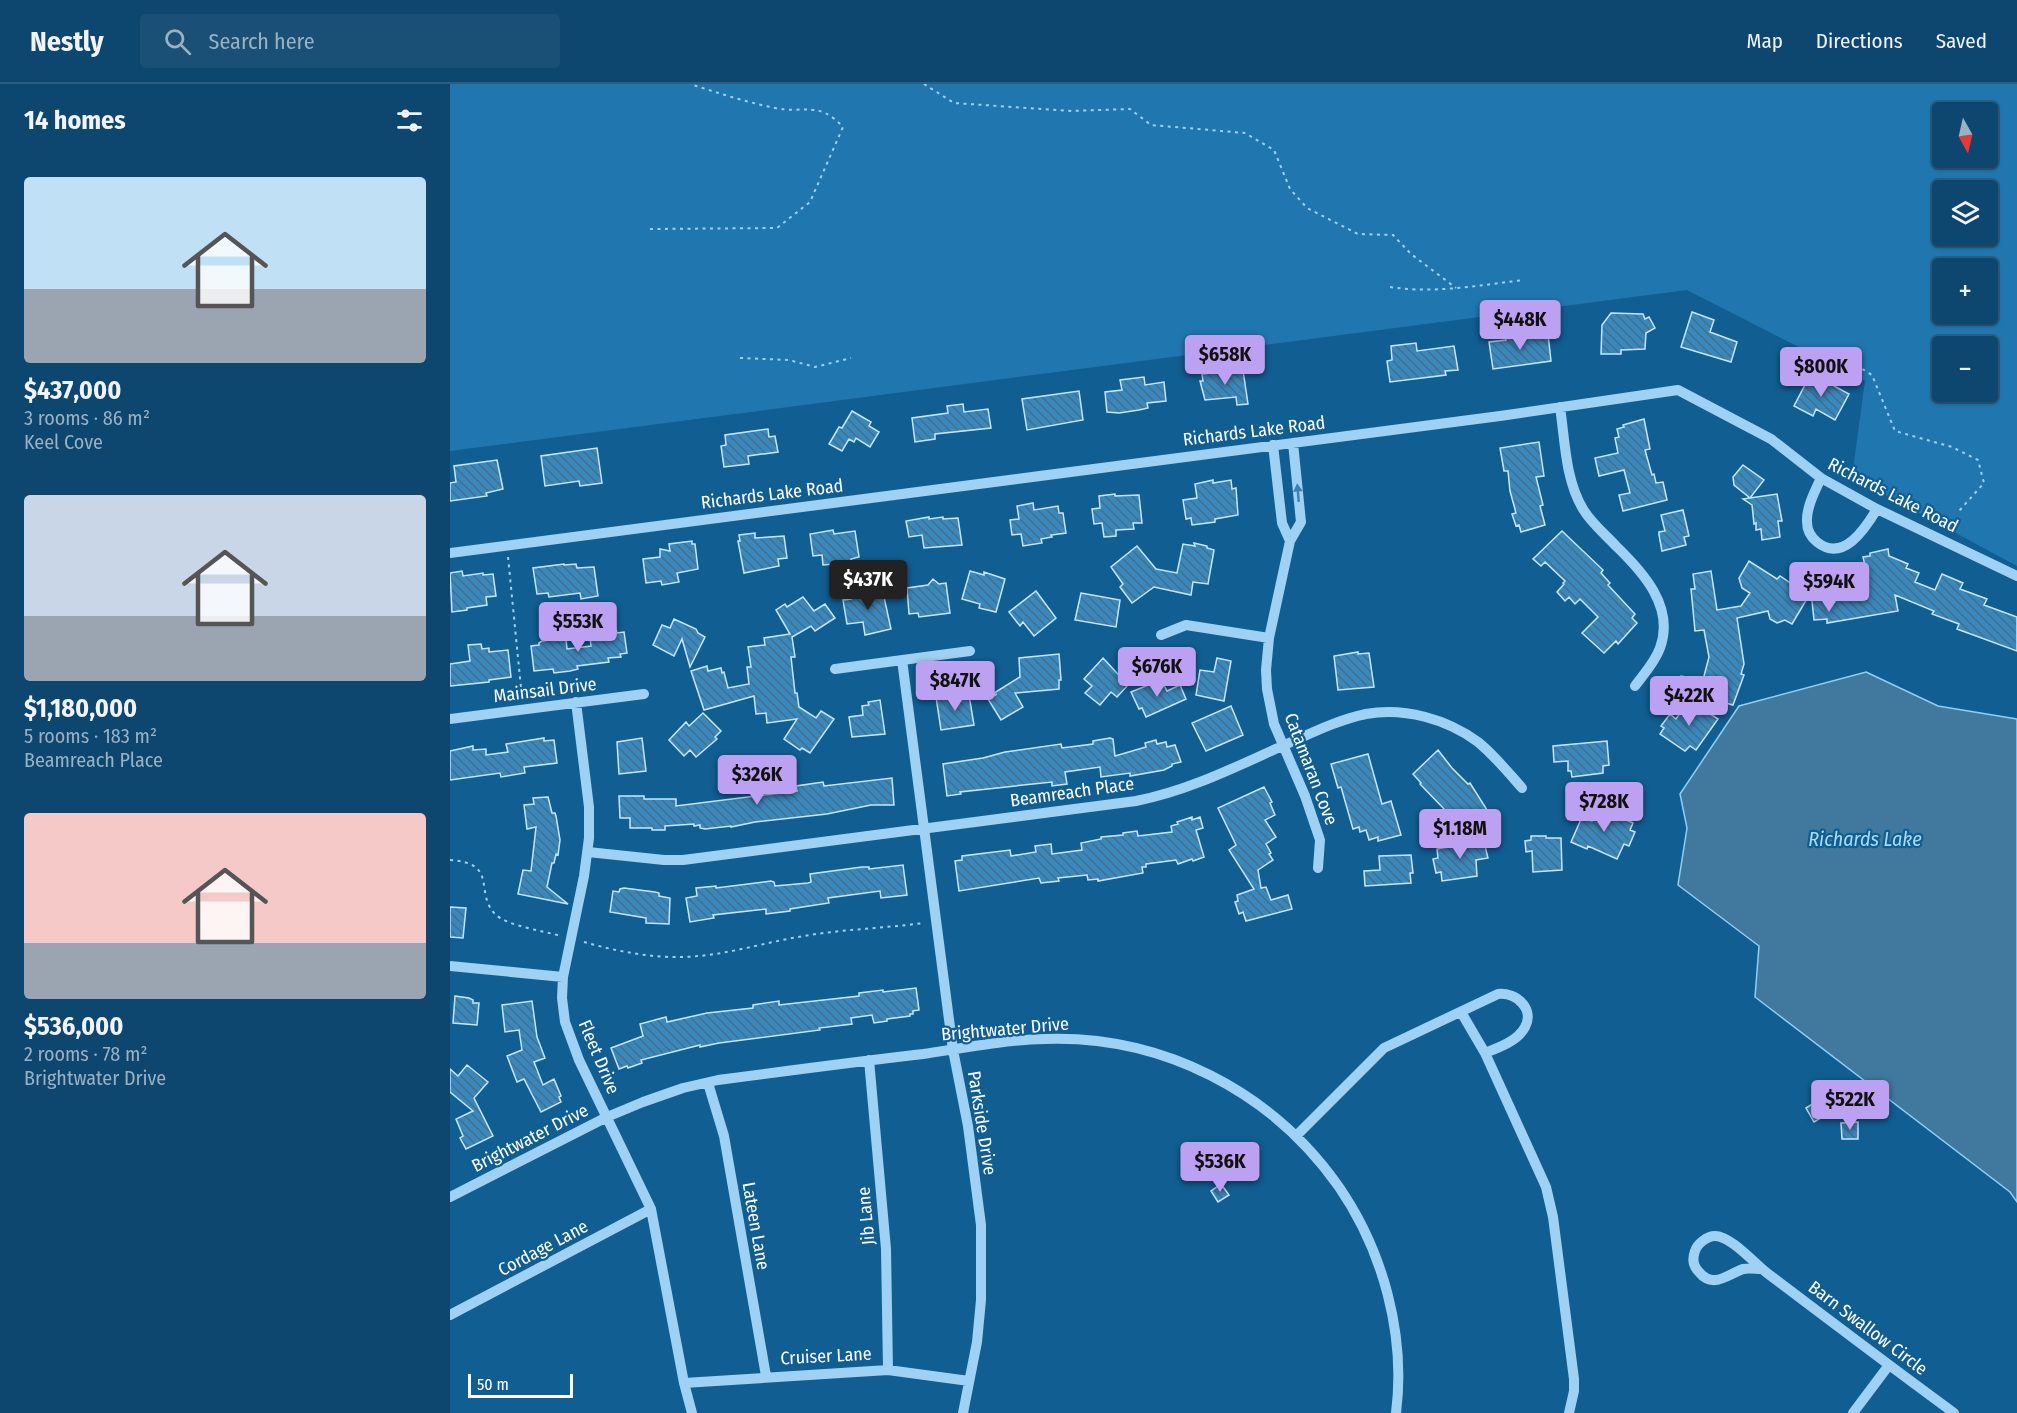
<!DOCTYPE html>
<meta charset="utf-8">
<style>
:root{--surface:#0d466e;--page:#1b5076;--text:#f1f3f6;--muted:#9ab1c2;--line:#2d5e81;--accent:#bca0f2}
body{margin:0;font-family:"Fira Sans Condensed",sans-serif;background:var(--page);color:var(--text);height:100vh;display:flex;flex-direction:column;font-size:22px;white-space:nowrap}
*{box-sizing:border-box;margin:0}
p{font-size:20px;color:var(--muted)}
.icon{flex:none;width:33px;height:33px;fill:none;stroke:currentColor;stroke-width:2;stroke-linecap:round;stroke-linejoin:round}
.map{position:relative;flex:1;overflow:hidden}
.panel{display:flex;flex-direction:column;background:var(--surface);width:450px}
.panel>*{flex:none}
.needle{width:39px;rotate:172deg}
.buttons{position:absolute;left:1482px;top:18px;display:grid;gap:12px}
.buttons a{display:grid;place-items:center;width:66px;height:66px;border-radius:6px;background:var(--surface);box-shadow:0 2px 4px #0004,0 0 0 2px var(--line);font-size:30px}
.scale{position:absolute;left:18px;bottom:15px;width:105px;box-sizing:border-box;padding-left:6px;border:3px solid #fff;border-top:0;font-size:16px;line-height:21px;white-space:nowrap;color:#fff;-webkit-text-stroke:4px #115e92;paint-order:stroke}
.price{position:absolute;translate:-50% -51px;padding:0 14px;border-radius:6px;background:var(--accent);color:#111;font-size:20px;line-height:39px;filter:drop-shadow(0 2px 3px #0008)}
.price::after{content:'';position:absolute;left:50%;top:36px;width:18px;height:14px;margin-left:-9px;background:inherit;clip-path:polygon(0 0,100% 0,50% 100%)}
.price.current{background:#222;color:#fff}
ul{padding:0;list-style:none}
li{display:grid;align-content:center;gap:12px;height:318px;padding:0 24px}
li span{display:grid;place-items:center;height:186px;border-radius:6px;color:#555}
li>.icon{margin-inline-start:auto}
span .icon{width:108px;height:108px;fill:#fffc;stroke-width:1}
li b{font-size:26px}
h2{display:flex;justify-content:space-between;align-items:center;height:72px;padding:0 24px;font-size:26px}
header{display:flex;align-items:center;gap:36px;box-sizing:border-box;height:84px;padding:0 30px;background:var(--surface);border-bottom:2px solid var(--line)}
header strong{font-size:28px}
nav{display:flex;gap:33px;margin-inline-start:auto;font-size:21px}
.search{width:420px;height:54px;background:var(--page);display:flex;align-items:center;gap:15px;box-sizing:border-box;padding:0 21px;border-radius:6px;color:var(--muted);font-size:22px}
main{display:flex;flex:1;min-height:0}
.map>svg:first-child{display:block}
.green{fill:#2077b0;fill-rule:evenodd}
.water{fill:#40789e;stroke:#8fcff6;stroke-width:1.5}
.building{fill:url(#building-back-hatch);stroke:#c5e7fd;stroke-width:1.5}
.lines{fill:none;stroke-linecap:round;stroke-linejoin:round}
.path{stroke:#9ed1f3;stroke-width:2;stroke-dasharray:3 4.5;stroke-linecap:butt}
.minor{stroke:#9ed1f3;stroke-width:10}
.oneway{fill:#3b80af}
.labels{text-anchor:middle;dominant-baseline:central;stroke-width:4.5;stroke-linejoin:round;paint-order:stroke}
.street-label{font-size:18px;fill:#fff;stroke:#115e92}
.water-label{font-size:20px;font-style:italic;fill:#aadbfa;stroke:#115e92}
</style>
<header>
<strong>Nestly</strong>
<div class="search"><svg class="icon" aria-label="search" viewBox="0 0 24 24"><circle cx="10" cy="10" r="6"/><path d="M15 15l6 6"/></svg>Search here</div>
<nav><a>Map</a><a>Directions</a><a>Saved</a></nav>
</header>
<main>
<section class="panel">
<h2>14 homes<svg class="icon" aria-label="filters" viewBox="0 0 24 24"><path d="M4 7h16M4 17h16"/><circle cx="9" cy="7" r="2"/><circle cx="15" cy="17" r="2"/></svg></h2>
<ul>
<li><span style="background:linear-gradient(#bfe0f5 60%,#9aa5b1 0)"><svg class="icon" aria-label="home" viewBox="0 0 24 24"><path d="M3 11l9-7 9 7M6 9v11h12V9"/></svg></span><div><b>$437,000</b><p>3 rooms · 86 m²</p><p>Keel Cove</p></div></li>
<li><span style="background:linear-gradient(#c9d6e8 65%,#9aa5b1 0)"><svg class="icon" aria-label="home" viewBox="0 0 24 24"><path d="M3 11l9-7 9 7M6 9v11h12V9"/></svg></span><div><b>$1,180,000</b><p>5 rooms · 183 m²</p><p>Beamreach Place</p></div></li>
<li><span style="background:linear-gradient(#f6c9c9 70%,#9aa5b1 0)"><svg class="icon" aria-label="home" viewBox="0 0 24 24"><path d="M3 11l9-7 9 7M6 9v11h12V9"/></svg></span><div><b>$536,000</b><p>2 rooms · 78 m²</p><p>Brightwater Drive</p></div></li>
</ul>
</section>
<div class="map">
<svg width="1567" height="1329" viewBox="0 0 1567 1329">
<defs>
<pattern id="building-back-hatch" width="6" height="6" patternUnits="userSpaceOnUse" patternTransform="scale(1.5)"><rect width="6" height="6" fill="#3a87bb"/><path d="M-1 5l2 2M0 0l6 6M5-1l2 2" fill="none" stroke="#416f8f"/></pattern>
</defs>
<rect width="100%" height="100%" fill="#115e92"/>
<path class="green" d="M0,0H1567V482L1402,393L1415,297L1237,206L0,367ZM1492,28H1538V74H1492ZM1492,106H1538V152H1492ZM1492,184H1538V230H1492ZM1492,262H1538V308H1492Z"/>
<path class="water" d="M1416,588L1488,622L1567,635V1118L1560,1108L1305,913L1309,862L1228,801L1237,744L1230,710L1289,622Z"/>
<path class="building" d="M1242,228L1264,236L1260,248L1287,258L1281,278L1231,263Z
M1161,229L1193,230L1195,235L1199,233L1205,244L1196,249L1195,265L1171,266V270H1151L1152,241Z
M1081,248V253L1098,250L1101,277L1043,285L1039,258L1056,256L1055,252Z
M966,259L967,267L1004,262L1008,286L995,287L996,291L940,298L937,277L942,276L941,262Z
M781,284L785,287L793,286L798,320L787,321L786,313L755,316L750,297H753L752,290L773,288Z
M1364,291L1399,310L1385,336L1366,325L1363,332L1344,322L1356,299L1359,300Z
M694,293L695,301L714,298L716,317L697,319L698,324L689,326L669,329L657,328L655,308L672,306L670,296Z
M629,307L633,336L577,346L572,315Z
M513,320L514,328L538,325L541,344L485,350V355L465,358L462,334L498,329L497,322Z
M402,327L421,338L419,342L429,348L420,363L406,354L404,358L399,355L392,367L379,360L389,343L392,344Z
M1194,335L1200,365L1195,366L1202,391L1204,390L1206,399L1213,398L1217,416L1173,427L1169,411L1180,409L1174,386L1149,392L1145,374L1168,369L1165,354L1169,353L1167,345L1174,343L1173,341Z
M318,345L319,353L325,352L328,368L298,372L299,380L274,383L271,362L276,361L275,351Z
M1089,358L1094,392L1086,393L1093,421L1090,422L1095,441L1071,448L1069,441L1066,442L1062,430L1066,429L1060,407L1058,387H1054L1050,364Z
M147,364L152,399L130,402L129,397L95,402L91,372Z
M47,376L53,405L36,409L37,412L0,417V399L6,398L4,382Z
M1293,381L1314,396L1300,414L1284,401L1283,393Z
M763,396V399L781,396L782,405L786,404L788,431L765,435V438L742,441L741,434L736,435L733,416L747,414L745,400Z
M665,410V412L689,411L692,439H683L684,445L666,446V452L654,453L652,439L644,440L642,425L650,424L649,412Z
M1327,410L1332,437H1328L1330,453L1312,456L1311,445L1306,446V439L1304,440L1302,421L1293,415Z
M583,419L584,426L608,422L609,429H613L616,449L601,451L602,453L591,455L592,459L573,462L571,450L562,451L560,436L569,435L567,422Z
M1233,426L1239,452L1234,453L1236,461L1212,467L1209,451V448L1215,447L1211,431Z
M479,433V435L493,433V435L508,434L512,461L474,464L472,451L459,453L456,437Z
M383,446L384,450L405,447L409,473L401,475V478L397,479L373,481L372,471L363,472L360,450Z
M1112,447L1153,486L1151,489L1160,499L1158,501L1185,530L1182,534L1187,539L1168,560L1166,557L1154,569L1132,549L1148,533L1130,515L1125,520L1119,513L1115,517L1107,508L1114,500L1113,499L1115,497L1095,478L1091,482L1083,475Z
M305,449V454L334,452L337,474L328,475L329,482L294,489L288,457H290L289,451Z
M242,457V460H245L248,485L227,489L229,498L212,501L211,497L196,499L193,475L210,473V465L220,467L219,460Z
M744,459L757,462V464L764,466L758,500L743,498L741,511L704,503L682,519L670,503L673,500L661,483L687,462L706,485L727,489L733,460L745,462Z
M1438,465L1439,472L1458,480L1456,484L1469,489L1465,498L1485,506L1492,490L1513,499L1510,505L1537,515L1534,521L1567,533V567L1507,545L1509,540L1482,530L1484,527L1445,511L1448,527L1377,539V535L1364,536L1361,508L1342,540L1335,536L1327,539L1320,535L1318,527L1287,534L1294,580L1291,590L1294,591L1283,621L1227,606L1231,592L1253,596L1259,573L1254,546L1245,547L1241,505H1245L1243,490L1261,487L1267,526L1291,522L1300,509L1292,504L1289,494L1299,477L1327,495L1330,492L1348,504L1386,499V495L1417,491L1413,473L1420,472V469Z
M114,480V481L126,480L127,484L144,483L148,512L131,515L130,509L99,513L98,509L87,510L83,484Z
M12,487L13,492L33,489V491L43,490L46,512L36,513L37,521L17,524V526L2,528L0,489Z
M520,487L534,491V488L555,495L546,528L529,524L530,520L512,515Z
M483,495L489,500L496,499L500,529L469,533L468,529L459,530L457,504L478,501Z
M432,504L441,545L415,551L413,538L397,540L393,516L401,515L400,509Z
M586,507L606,534L584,552L573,538L570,542L559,528Z
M631,509L670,516L666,543L625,536Z
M353,513L364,527L375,520L385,534L365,547L361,542L342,553L345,573H341L345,609H347L349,623L366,634L371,627L384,635L360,669L352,664L350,666L334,655L347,635L317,639L316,629L306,630L304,612L254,626L241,587L257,582L258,587L271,584L272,589L274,588L278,604L299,600L297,583H301L298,563L315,561L314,554L340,550L326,526L335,520L337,523Z
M224,535L246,545L248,549L255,553L240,583L232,555L224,572L203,561L212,541L220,544Z
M166,545L167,549L174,548L177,569L170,570L171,573L158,574L159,578L127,582L128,585L120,587L104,589L103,585L84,587L81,562L89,561V559L92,557L106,555L107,556L116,555L117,565L141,562L140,553L155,550L154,547Z
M31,560L32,565L39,564V568L58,566L61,593L39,596V598L0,602V580L20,577L18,561Z
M908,568V570L919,569L924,603L888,606L884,572Z
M609,570L611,596H609V605L565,609L573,623L551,636L538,615L547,610L541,611L570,593L569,574Z
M653,574L678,601L667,613L661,608L650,621L635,609L642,602L634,595Z
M767,574L781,577L774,617L746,611L750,586L764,588Z
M711,596L717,607L730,601L736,615L696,633L692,624L689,625L681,608Z
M517,610L519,611L524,641L491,646L486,613Z
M430,616L435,650L402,653L399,633L413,631L412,622L419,621L418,618Z
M1239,616L1268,635L1246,666L1240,662L1235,667L1210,650L1214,644L1211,642L1220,630L1226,635Z
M781,622L793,651L756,667L742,639Z
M253,629L271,647L265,653L267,655L246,673L240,666L234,672L219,656L236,638L239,642Z
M94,654V657L104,656L107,679L74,683L75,689L51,693L50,689L0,696V667L23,662V666L36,665V671L58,668L56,660Z
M192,654L196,687L169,690L167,658Z
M660,654L663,655L665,672L696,663L695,659L706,656L707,660L716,658L717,663L725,661L731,678L722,680V682L714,686L680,692V689L651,693L650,683L615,688L617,700L602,702V698L583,700L510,708L511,710L497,712L493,680L533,674L555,668L611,660L612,664L643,660V657Z
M1157,657L1159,681L1153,682V689L1122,693L1121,687H1118V677L1104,678L1103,662Z
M988,666L1002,684L1018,700L1020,699L1039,729L1012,750L997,730L998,729L970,700L971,699L963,690Z
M918,670L932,720L941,717L951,751L928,757V753L919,756L916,746L910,748L909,743L903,745L891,703L888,704L881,680Z
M442,694L444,721H421L377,730L305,738L281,743V742L255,745L250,744V741L244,742V740L215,742V746H202V744H180V734H170L169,712H194V715H226V722L347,707L346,702L373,698L374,702Z
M814,703L822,718L820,719L825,731L815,736L826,753L816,760L821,769L819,770L823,776L808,786L811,804L816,803L821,816L838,811L842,825L796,837L793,828L789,830L785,818L788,817L787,811L804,805L779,766L786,761L768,724Z
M98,713L102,729H105L106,732L110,756L108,771L106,770L104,779H102L97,803L118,820L68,810L73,786L81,787L86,743L77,745L74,721L84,720L83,714Z
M1148,724L1183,739L1180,746L1185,748L1179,762L1174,760L1167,775L1138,762L1137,765L1121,758L1132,733L1142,737Z
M742,733V736L750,733L753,744L746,746L754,773L743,777L742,775L728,780L726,776L696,780V783H692L693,789L648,797V795L638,796L637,791L608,794L609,797L591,799L589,794L509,807L505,777L512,776V772L560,766L561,772L586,768L585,762L601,760L602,770L632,766L631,759L651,755V753L673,751V749L687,747L688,752L722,748L721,742L728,740L727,738Z
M1081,752H1096V754H1111L1112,786L1083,788L1082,767L1076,768L1075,757L1081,756Z
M1033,754L1038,774L1026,776L1027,792L992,797L991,788L986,789L983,775L988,774L987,765L1004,762L1003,759Z
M961,771L963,789H960L961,799L915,802L914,787L930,786L929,772Z
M453,781L457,811L431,814L430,807L378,814L379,819L340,825V827L316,830V825L263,831L264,834L240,838L236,814L247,812L246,804L266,802V804L321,797L324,798L325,802L358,799L361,798L360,790L412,783H419V785Z
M174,804L205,808L209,809V812L220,814L219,840L196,839V834L160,828L163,807L169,808L170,805Z
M0,823L16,824L13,854L0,853Z
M466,904L469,926L463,927V930H460V932L437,935V937L424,939L422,931L401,934L402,940L369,944L370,946L269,959L250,963V961L191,976L192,979L178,984L177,982L169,985L161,964L193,952L190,940L216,933L217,938L257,929L303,924V921L329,917V921L409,912V909L433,906V908Z
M5,912L19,914L23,916V919H29L27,941L3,939Z
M82,917L87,953L95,974L84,978L93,1001L104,995L111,1012L109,1013L111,1018L91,1028L74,995L67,998L57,972L72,966L69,946L55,948L52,921Z
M17,981L38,998L24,1014L43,1052L16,1065L10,1054L13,1052L6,1035L23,1027L0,1008V985L8,992Z
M1370,1015L1378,1030L1364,1038L1356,1024Z
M1408,1038V1055H1392L1391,1039Z
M771,1100L779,1111L768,1118L761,1107Z"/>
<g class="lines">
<path class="path" d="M474,0L504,19L622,27L680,25L701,41L795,49L824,66L840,105L857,124L908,150L943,151L961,170L1006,204
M200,145L327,144L360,118L393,43C368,16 354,30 325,24C296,18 268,9 240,0
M940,203C985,210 1030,201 1074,196
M290,274L339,276L365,283L401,274
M1406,281L1422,291L1445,347L1502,363L1528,376L1534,399L1509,427
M58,473L72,614
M0,776C49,779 24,808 45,830C57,842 94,847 111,852
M134,858C166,867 200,874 233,873C276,872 318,857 360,851C398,845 436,844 474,839"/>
<path class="minor" d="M1110,323C1115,356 1115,395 1133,425C1141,439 1155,450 1166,462C1193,488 1225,523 1210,564C1205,578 1194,590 1185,602
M843,359L851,438L840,457L819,554L816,586L817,605L824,640L855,712L870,756L868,784
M823,361L832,439L840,457
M1371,394C1365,407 1356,424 1357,438C1357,447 1361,453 1367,458C1393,479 1415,445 1427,425
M0,469L1050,332L1228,306L1321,355L1371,394L1427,425L1567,492
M711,551L736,541L819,554
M452,576L503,966L518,1042L531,1141V1216L527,1258L513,1329
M385,585L520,567
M126,618L139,723V754L134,792L113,893L112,914L115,938L129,976L201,1125L234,1299L242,1329
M0,635L194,610
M138,768L214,776H233L686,717C743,706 795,678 848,655C870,645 892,635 916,630C954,623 997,635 1028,658C1044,671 1058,688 1072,704
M0,882L113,893
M1011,928L1035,969L1096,1103L1103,1133L1124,1295V1307L1119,1329
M419,976L436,1165L438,1286
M258,999L274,1052L316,1292
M846,1052L934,964L1048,910C1066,908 1085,925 1075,943C1068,957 1048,964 1035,969
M0,1113L157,1033L193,1018L233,1004L268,996C336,987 404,978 473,970C513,964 554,956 595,955C712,951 822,1007 889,1103C933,1167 956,1251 946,1329
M1311,1185C1306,1185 1298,1184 1293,1185C1277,1191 1263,1205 1249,1188C1243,1182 1242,1175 1245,1167C1247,1160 1257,1152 1265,1152C1281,1152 1305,1180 1317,1189C1379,1236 1441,1283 1504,1329
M0,1231L201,1125
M234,1299L438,1286L519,1297
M1403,1329L1439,1281"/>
</g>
<defs><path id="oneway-solid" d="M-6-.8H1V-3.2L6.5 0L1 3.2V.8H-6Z" transform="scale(1.5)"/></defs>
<use class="oneway" href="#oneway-solid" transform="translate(848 409) rotate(-95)"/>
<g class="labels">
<g class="street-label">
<text transform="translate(804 347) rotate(-7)">Richards Lake Road</text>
<text transform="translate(322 410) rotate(-7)">Richards Lake Road</text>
<text transform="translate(1443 411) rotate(27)">Richards Lake Road</text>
<text transform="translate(95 606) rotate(-7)">Mainsail Drive</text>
<text transform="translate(861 685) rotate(69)">Catamaran Cove</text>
<text transform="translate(622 708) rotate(-8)">Beamreach Place</text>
<text transform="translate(555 945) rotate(-5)">Brightwater Drive</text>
<text transform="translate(149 973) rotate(67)">Fleet Drive</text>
<text transform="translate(532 1039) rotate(81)">Parkside Drive</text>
<text transform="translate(80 1054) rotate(-27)">Brightwater Drive</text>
<text transform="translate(416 1132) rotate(-95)">Jib Lane</text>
<text transform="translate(306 1142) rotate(80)">Lateen Lane</text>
<text transform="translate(93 1164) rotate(-28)">Cordage Lane</text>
<text transform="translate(1418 1244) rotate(37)">Barn Swallow Circle</text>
<text transform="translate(376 1272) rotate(-3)">Cruiser Lane</text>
</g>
<g class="water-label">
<text x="1415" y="755">Richards Lake</text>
</g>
</g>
</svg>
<div class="buttons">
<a><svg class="needle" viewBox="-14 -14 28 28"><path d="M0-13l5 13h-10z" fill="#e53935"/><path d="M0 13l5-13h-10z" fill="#9ab1c2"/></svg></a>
<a><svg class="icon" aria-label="layers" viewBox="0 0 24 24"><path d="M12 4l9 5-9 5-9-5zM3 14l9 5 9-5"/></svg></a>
<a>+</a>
<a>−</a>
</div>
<div class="scale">50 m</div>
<b class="price" style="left:1070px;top:267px">$448K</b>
<b class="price" style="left:775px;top:302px">$658K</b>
<b class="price" style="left:1371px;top:314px">$800K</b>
<b class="price current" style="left:418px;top:527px">$437K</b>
<b class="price" style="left:1379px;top:529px">$594K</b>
<b class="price" style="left:128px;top:569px">$553K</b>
<b class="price" style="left:707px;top:614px">$676K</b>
<b class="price" style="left:505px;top:628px">$847K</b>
<b class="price" style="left:1239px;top:643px">$422K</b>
<b class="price" style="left:307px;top:722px">$326K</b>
<b class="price" style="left:1154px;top:749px">$728K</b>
<b class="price" style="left:1010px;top:776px">$1.18M</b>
<b class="price" style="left:1400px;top:1047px">$522K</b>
<b class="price" style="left:770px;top:1109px">$536K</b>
</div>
</main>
